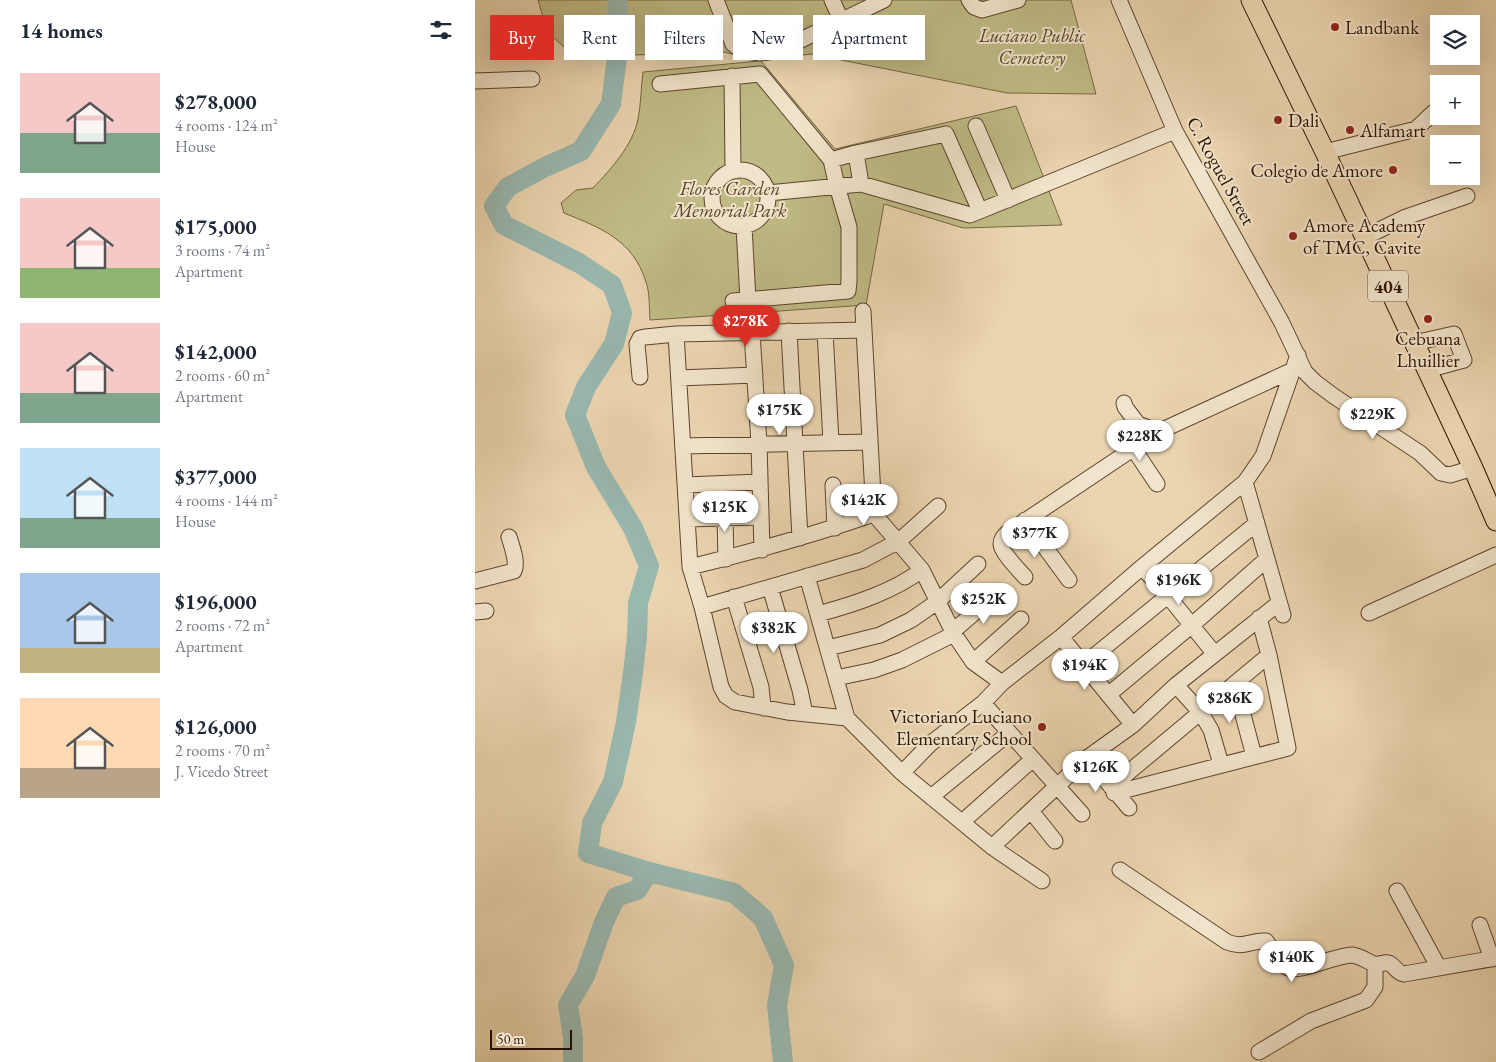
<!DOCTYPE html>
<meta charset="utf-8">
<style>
:root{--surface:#fff;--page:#f2f2f3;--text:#1f2937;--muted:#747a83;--accent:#d93025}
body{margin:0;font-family:"EB Garamond",serif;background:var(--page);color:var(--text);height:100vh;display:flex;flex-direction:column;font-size:19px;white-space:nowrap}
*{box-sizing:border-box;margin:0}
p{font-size:16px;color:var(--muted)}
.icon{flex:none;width:28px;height:28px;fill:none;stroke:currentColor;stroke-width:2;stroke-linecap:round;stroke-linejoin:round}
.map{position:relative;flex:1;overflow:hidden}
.panel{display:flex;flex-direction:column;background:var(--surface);width:475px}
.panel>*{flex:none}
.top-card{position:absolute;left:15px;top:15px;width:475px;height:45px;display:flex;gap:10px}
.fabs{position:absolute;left:955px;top:15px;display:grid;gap:10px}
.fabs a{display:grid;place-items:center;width:50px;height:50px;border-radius:0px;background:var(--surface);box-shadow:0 5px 20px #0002;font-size:25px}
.scale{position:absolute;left:15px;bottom:12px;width:82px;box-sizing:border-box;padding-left:5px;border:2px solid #2c1300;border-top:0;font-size:14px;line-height:18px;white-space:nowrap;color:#2c1300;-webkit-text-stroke:4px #f2e4cc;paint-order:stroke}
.price{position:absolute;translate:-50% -42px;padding:0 11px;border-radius:18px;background:#fff;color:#222;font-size:16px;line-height:32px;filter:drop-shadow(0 1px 2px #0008)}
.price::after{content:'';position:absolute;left:50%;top:30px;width:15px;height:11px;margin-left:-8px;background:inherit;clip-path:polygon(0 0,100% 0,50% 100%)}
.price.current{background:var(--accent);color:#fff}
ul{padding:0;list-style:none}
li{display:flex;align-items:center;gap:15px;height:125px;padding:0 20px}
li span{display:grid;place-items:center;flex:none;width:140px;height:100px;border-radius:0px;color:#555}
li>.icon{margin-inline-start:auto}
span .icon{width:60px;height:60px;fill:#fffc;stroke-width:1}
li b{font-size:21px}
h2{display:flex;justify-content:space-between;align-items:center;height:60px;padding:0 20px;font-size:21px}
.pill{padding:0 18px;border-radius:0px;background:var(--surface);box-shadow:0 5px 20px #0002;font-size:18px;line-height:45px}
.pill.current{background:var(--accent);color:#fff}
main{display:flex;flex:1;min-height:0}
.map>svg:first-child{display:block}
.green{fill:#c0bb86;stroke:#766743}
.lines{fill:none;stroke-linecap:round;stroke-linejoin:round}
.river{stroke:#99b8b0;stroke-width:20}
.minor-casing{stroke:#5c442c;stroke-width:17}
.major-casing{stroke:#2c1300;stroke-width:21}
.minor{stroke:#f2e4cc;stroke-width:15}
.major{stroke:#ebd5b0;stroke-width:19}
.poi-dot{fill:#8f2418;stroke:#f2e4cc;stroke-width:2}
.labels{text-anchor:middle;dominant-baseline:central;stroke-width:4;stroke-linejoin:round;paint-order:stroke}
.shield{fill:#f2e4cc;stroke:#67523d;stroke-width:1}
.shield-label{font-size:18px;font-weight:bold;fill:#2c1300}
.poi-label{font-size:19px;fill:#2c1300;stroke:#f2e4cc;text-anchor:start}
.park-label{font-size:19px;font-style:italic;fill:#584528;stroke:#f2e4cc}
.street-label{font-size:19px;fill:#2c1300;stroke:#f2e4cc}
</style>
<main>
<section class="panel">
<h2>14 homes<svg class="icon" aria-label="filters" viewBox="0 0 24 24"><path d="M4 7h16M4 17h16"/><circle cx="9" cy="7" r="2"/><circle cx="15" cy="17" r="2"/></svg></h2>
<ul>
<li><span style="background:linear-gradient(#f6c9c9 60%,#7fa58c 0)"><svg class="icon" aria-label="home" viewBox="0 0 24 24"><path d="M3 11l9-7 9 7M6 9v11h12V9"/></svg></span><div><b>$278,000</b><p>4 rooms · 124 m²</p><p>House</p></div></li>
<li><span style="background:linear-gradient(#f6c9c9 70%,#8fb573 0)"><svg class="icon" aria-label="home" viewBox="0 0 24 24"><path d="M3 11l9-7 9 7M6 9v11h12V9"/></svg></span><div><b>$175,000</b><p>3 rooms · 74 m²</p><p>Apartment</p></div></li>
<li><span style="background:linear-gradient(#f6c9c9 70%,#7fa58c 0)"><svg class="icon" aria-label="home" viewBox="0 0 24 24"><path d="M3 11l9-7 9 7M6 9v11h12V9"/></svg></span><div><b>$142,000</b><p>2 rooms · 60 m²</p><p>Apartment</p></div></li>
<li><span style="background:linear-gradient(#bfe0f5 70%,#7fa58c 0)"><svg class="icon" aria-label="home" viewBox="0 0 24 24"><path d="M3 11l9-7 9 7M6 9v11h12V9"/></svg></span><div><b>$377,000</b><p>4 rooms · 144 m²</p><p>House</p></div></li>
<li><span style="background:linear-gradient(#a9c7e8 75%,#c2b280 0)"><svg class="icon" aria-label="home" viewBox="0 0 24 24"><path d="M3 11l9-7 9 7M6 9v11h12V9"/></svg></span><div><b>$196,000</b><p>2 rooms · 72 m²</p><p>Apartment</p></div></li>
<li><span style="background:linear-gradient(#ffd9b3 70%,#b9a48a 0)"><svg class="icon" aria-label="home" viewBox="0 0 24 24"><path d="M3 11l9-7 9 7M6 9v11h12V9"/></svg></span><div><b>$126,000</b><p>2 rooms · 70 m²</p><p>J. Vicedo Street</p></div></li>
</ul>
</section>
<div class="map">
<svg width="1021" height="1062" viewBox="0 0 1021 1062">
<rect width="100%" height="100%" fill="#ebd5b0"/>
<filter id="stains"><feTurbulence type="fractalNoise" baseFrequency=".004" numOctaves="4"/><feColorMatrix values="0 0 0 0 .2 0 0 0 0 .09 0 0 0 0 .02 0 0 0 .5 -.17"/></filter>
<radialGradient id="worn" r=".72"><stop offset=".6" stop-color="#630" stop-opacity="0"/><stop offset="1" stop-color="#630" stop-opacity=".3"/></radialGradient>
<path class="green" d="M63,0H596L621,94L532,93L336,54L286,61L360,149L541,106L587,225L488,228L409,204L391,305L175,320C174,308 175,293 171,282C158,240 126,228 89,213L86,203L101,190L118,188C136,169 158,145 163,119C166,104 166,87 168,72L284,61L249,52L100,57L78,37L68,17Z"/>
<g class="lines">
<path class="river" d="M142,0L144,42L136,104L106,151L70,167L33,187L19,206L29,225L104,263L137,285L147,313L139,344L111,387L100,415L121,467L158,528L174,566L163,603L162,637L158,673L151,722L138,782L117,823L113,853L174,872L259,893L288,918L309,965L302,1005L308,1062
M98,1062V1037L93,1005L110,976L129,922L141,897L162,890L174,872"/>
<defs>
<path id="minor" d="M241,0L258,44L266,50L285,53L305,50L409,0
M357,0L366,20
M494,0L499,7L507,10L543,0
M644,0L700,131L807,323L830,372L840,382L860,397L945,453L966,473L975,475L998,468
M257,76L258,170
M0,81L57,79
M185,84L285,74L356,160L362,186L374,227V281L373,291L258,301
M501,126L533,200
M850,152L941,129L959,112
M381,153L386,184
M356,160L381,153L471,134L505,211
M237 198a28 28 0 1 1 56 0a28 28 0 1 1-56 0Z
M293,193L386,184L495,215L700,131
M269,226L273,300
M890,237L931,217L992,196
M388,311L399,514L447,570L479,634L498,662L527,683
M314,331L325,538
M350,331L356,442
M277,332L284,444L287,550
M201,334L215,567L227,607L246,687L251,696L260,702L312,712L372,718L427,773L517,847L567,881
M939,343L979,334L989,360L952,370
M165,377L162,344L165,338L170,337L201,334L389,330
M204,378L280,375
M649,403L650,407L663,424L683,432
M208,446L395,442
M658,448L682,484
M770,482L808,615
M210,485L285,482
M358,485L360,528
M250,518L251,559
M212,519L286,517
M550,520L594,580
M215,567C277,552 338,535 399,514
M667,567L693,596L739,653
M332,576L372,718
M550,577C544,570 526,552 526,544C526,539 529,536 532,533L683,432L818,370
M0,581L39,571C43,562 37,547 34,537
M295,587L325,690L330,714
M259,597L286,687L288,708
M227,607L388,560L424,541L463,506
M0,612L11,611
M894,613L1021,555
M343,614C380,604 417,592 447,570
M477,632L520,595
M586,637L658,725
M353,648L405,635L436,620L462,602L503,564
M498,662L546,619
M608,665L782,523
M361,678L399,670L427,660L479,634
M701,685L726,713L736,730L746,764
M760,685L779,756
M633,695L717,625L792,559
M508,703L607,814
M612,758L654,808
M427,773L455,744L508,703L527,683L586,637L667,567L770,482L788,456L823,355
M636,787L794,655
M639,793L813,748L794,655L784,618
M456,797L534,733
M556,811L580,841
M487,822L557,760
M517,847L612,758L658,725L701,685L804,603
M645,870L752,942C769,949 775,940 791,941C797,949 804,962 813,968C824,973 862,955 877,955C886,956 891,961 899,964C903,965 909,962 914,963C920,966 922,973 929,974L1021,958
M922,891L964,968
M1005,925L1017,959
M784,1052L836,1021L891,1000L900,987V965"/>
<path id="major" d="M776,0L850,152L998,468L1021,521"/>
</defs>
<use href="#minor" class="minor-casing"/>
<use href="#major" class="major-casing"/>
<use href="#minor" class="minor"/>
<use href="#major" class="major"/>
</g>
<g class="poi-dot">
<circle cx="860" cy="27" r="5"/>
<circle cx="803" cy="120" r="5"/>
<circle cx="875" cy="130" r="5"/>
<circle cx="918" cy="170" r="5"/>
<circle cx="818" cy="236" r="5"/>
<circle cx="953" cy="319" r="5"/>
<circle cx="567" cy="727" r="5"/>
</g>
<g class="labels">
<rect class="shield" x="893" y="270.5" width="40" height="31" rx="4"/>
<g class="shield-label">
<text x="913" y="286">404</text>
</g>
<g class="poi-label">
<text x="870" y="27">Landbank</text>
<text x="813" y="120">Dali</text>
<text x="885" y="130">Alfamart</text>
<text x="908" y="170" text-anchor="end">Colegio de Amore</text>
<text x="828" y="225">Amore Academy<tspan x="828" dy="22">of TMC, Cavite</tspan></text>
<text x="953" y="338" text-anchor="middle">Cebuana<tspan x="953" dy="22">Lhuillier</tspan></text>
<text x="557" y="716" text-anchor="end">Victoriano Luciano<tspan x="557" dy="22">Elementary School</tspan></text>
</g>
<g class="park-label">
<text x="557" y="35">Luciano Public<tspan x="557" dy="22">Cemetery</tspan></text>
<text x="255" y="188">Flores Garden<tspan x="255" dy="22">Memorial Park</tspan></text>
</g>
<g class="street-label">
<text transform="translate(746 171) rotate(61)">C. Roguel Street</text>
</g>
</g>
<rect width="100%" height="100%" filter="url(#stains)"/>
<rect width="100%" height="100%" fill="url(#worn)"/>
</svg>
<div class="fabs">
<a><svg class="icon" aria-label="layers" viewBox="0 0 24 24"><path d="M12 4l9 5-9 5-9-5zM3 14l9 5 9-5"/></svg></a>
<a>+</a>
<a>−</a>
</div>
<div class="scale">50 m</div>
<b class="price current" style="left:271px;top:347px">$278K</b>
<b class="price" style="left:305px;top:436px">$175K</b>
<b class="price" style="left:898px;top:440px">$229K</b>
<b class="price" style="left:665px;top:462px">$228K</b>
<b class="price" style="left:389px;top:526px">$142K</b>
<b class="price" style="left:250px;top:533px">$125K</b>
<b class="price" style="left:560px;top:559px">$377K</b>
<b class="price" style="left:704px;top:606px">$196K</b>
<b class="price" style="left:509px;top:625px">$252K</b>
<b class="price" style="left:299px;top:654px">$382K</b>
<b class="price" style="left:610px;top:691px">$194K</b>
<b class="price" style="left:755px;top:724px">$286K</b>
<b class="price" style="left:621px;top:793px">$126K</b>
<b class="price" style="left:817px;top:983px">$140K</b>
<div class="top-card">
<a class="pill current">Buy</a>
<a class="pill">Rent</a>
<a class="pill">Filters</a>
<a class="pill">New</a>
<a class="pill">Apartment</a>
</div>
</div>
</main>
